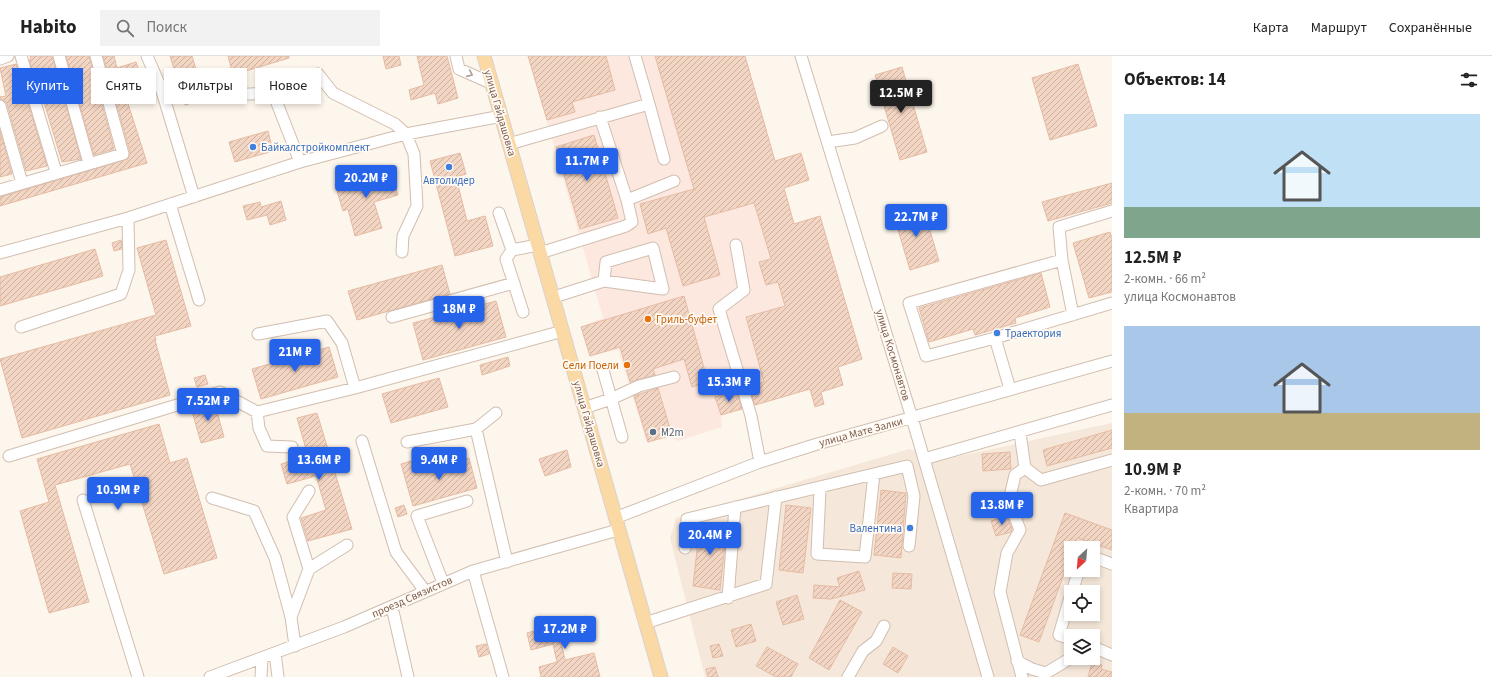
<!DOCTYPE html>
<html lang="ru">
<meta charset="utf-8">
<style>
:root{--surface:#fff;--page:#f2f2f2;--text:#222;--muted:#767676;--line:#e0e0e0;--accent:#2563eb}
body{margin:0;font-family:"Source Sans 3",sans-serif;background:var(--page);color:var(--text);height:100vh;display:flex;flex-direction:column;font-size:15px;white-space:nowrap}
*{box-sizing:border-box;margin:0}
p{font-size:13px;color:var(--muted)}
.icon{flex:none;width:22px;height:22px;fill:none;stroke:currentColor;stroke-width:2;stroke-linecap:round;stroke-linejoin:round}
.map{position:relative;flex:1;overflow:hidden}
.sheet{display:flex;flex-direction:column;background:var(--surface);width:380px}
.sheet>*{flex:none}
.hud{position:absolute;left:12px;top:12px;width:380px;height:36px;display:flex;gap:8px}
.needle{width:26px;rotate:206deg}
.fabs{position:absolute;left:1064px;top:485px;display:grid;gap:8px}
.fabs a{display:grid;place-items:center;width:36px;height:36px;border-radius:0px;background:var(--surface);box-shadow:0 2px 6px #0003;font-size:20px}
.price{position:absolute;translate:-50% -34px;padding:0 9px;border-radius:4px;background:var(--accent);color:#fff;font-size:13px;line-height:26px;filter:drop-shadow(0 1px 2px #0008)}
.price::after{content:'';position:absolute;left:50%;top:24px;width:12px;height:9px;margin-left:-6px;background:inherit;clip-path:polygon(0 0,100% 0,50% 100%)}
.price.active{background:#222;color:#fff}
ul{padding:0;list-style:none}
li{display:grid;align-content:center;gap:8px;height:212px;padding:0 12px}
li span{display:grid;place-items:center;height:124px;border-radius:0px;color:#555}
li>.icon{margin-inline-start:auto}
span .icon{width:72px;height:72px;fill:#fffc;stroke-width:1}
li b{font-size:17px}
h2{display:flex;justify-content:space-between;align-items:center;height:48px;padding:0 12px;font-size:17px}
.pill{padding:0 14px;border-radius:0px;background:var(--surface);box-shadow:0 2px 6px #0003;font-size:14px;line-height:36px}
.pill.active{background:var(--accent);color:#fff}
header{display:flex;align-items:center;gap:24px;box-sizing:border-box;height:56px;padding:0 20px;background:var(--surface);border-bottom:1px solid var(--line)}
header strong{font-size:19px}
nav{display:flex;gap:22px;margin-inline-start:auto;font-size:14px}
.search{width:280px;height:36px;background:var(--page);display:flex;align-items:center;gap:10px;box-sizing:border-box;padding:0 14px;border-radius:0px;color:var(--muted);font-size:15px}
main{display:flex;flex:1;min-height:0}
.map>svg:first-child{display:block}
.residential{fill:#f5e8da;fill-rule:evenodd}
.commercial{fill:#fde8e0}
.building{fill:url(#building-hatch);stroke:#e6bba3}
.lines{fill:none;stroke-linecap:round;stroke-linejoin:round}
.minor-casing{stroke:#d1beb0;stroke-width:13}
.major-casing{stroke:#dad1cd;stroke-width:15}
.minor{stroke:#fff;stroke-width:11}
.major{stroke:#fbd9a5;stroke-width:13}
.oneway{stroke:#af9d94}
.shop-dot{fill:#3f7fe0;stroke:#fffaf3;stroke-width:1.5}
.food-dot{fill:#e8710a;stroke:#fffaf3;stroke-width:1.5}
.service-dot{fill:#5c6f8a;stroke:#fffaf3;stroke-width:1.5}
.labels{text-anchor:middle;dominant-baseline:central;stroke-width:3.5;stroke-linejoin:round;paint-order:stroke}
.street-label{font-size:11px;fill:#7a5c4d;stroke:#fffaf3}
.shop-label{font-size:11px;fill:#366cbe;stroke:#fffaf3;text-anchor:start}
.food-label{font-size:11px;fill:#c56008;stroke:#fffaf3;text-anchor:start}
.service-label{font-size:11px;fill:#4e5e75;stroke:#fffaf3;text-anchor:start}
</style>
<header>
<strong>Habito</strong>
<div class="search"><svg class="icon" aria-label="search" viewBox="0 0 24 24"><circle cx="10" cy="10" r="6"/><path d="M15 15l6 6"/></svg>Поиск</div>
<nav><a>Карта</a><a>Маршрут</a><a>Сохранённые</a></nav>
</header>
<main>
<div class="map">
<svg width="1112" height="621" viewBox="0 0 1112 621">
<defs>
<pattern id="building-hatch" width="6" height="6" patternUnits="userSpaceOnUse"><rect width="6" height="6" fill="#f3d5c3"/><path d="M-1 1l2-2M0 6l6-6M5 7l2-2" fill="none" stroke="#cab0a1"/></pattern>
</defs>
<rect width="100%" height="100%" fill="#fdf6ec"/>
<path class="residential" d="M1112,367V621H705L670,482L676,462L909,393L946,403ZM1071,492H1093V514H1071ZM1071,536H1093V558H1071ZM1071,580H1093V602H1071Z"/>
<path class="commercial" d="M528,0H698L742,150L754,149L810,332L721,359L722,371L678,385L670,381L647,387L618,293L590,300L581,271L603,262Z"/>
<path class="building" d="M30,0H52L81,103L62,106L38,26L36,27L29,4L31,3Z
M66,0H89L114,93L94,99Z
M103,0H114L117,12L136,6L144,29L124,35L147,107L0,150V141L128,103L130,96Z
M170,0H192L205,43L185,49Z
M228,0H289V2L233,19Z
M383,0H399L401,9L386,13Z
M417,0H447L458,42L438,48L435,37L411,44L409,34L424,29Z
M528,0H606L615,34L572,46L575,56L547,64Z
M655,0H745L775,105L801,97L809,124L784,132L794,168L820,160L862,303L838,311L843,329L821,336L824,348L815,351L810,333L755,349L749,330L764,326L746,261L785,250L778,226L766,229L759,206L771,203L754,147L704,161L720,219L683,230L666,172L648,178L640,148L694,133Z
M16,8L47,110L26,115L7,48L5,45L0,43V41L6,40L0,12Z
M1078,8L1097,70L1050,84L1032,22Z
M902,11L927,96L900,104L875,19Z
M0,75L12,118L0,121Z
M268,75L273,95L235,106L229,86Z
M594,79L618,162L580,173L556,91Z
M460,97L466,118L456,121L467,165L485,160L493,190L455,200L430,105Z
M390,113L398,139L374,146L382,172L355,180L348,153L343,155L335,128Z
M1112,127V147L1048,165L1042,146Z
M281,145L286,164L270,169L267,159L247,164L243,150L260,146L261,151Z
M923,151L939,205L910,214L894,160Z
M1110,176L1112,182V236L1089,242L1073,187Z
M121,184L122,193L114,195L112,187Z
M166,184L191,270L155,280L156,284H155L170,339L22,382L0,303L156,259L137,192Z
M95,193L103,220L0,250V221Z
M442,209L450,238L357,264L348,235Z
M1041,217L1050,251L1015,262L1016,267L975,279L973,273L929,286L919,252Z
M684,240L708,326L692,331L684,303L653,313L655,319L630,326L620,291L590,300L581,271Z
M496,245L506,281L423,304L413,267Z
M329,291L338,321L261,343L252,313Z
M508,301L510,310L482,319L480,309Z
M205,319L208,328L197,331L194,322Z
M439,322L448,351L391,367L382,338Z
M658,332L672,379L648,386L634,340Z
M736,334L742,353L721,359L715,341Z
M214,345L224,381L201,387L191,352Z
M317,357L352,473L308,485L301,462L326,454L316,420L287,428L281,408L308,400L297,362Z
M159,368L170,407L187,402L217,502L164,518L130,408L55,429L89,546L49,557L20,455L49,446L37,403Z
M1112,374V392L1047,410L1043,394Z
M567,394L571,411L545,420L539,403Z
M1010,396L1011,413L983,415L982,398Z
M469,402L477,432L413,450L401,408L411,405L415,417Z
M881,434L906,437L901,502L874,499Z
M404,449L407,458L398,461L395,452Z
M786,449L811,452L803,517L779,514Z
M1065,457L1112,474V494L1077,482L1074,492H1071V499L1039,586L1020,579Z
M1007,460L1012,473L1011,476L996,480L991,465Z
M700,467L727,470L720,534L693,530Z
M859,515L865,534L831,543L813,542L814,529L840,531L837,522Z
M893,517L912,518L911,533L892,532Z
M797,539L804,563L783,569L776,546Z
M840,544L862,556L829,614L809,602Z
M586,560L590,577L561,586L565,604L594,597L600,621H541L539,611L557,606L553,588L531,594L527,577Z
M751,568L756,585L736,591L731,574Z
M486,588L489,598L479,601L476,590Z
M719,588L723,600L713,602L710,590Z
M767,591L798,608L791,621H776L756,610Z
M893,591L908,600L898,617L883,608Z
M1092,606L1102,609L1101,613L1112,616V621H1088Z
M715,611L718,621H708L706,613Z"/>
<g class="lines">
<defs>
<path id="minor" d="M21,0L56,116
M59,0L89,107
M147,0L161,32L194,141
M456,0L459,13L493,28
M801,0L912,362L988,621
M0,3L8,0
M318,18L333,37L395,68L406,78L414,98L417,150L403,180L402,196
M226,39L273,37L300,106
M649,48L664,103
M0,50L22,127
M828,86L855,82L882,70
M509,88L649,48L635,0
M0,134L123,98L96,0
M627,144L674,125
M170,148L199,244
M499,157L512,194L538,189
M736,189L744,234L719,253L751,360L760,406
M512,194L506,203L523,256
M0,197L128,162L300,106L406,78L502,60
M540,197L626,170L632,166L627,144L600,61
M554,241L604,225L663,233L653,192L606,206L604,225
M1073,259L1062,204L1059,171L1112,155
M392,261L514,227
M21,271L121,238L129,214L128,162
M258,278L327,265L342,287L355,332
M995,282L926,300L909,247L1062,204
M603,314L622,381
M1010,333L995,282L1112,247
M584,352L611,343L639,330L674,321
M257,356L259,372L267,390L292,391
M496,357L476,373L507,506
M1020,377L1025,412L1041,424L1112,404
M362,385L396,496L425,535L419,538
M407,386L476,373
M9,400L220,336L257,356L355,332L563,275
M924,403L1112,349
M820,433L817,498L865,501L874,418
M212,442L254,455L275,502L291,561L295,590
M83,444L138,621
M615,462L760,406L814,389L1112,305
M685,492L687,463L907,410L914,440L909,490
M1093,501L1112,508
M309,513L293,461L309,435
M473,515L503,621
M443,527L417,460L467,445
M1072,536L1079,514
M1071,538L1059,579L1071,583
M728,542L735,451
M398,548L392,551L408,621
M291,561L309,513L347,489
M645,567L766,528L776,441
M1093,591L1112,599
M275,597L278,621
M1017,605L1032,613L1046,617L1071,602
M210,621L344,571L473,515L618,474
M261,621L262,602
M848,621L863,595L876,585L884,570
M1022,621L1000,536L1007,497L1020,474L1009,445L1015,419L1025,412"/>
<path id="major" d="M484,0L661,621"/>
</defs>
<use href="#minor" class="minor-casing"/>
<use href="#major" class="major-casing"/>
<use href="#minor" class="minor"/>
<use href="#major" class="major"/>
</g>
<defs><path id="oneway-chevron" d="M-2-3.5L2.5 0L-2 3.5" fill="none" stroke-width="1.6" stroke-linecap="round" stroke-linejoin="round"/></defs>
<use class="oneway" href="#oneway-chevron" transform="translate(470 18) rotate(24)"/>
<g class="shop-dot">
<circle cx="253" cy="91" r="4"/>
<circle cx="449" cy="111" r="4"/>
<circle cx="997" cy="277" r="4"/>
<circle cx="910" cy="472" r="4"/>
</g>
<g class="food-dot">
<circle cx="648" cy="263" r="4"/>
<circle cx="627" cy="309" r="4"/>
</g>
<circle class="service-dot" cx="653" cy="376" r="4"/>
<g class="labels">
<g class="street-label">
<text transform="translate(500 57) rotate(74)">улица Гайдашовка</text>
<text transform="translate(893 299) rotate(73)">улица Космонавтов</text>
<text transform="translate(589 368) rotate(74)">улица Гайдашовка</text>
<text transform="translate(861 376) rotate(-15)">улица Мате Залки</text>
<text transform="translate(412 541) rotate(-24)">проезд Связистов</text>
</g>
<g class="shop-label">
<text x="261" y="91">Байкалстройкомплект</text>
<text x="449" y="124" text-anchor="middle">Автолидер</text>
<text x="1005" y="277">Траектория</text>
<text x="902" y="472" text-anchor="end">Валентина</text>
</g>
<g class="food-label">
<text x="656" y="263">Гриль-буфет</text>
<text x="619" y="309" text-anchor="end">Сели Поели</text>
</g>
<g class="service-label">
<text x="661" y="376">М2m</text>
</g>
</g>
</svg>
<div class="fabs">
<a><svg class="needle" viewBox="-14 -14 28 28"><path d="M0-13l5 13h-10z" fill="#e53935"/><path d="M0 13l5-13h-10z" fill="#767676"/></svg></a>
<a><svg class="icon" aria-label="locate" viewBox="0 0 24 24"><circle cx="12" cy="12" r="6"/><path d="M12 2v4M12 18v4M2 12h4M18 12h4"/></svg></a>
<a><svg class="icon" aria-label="layers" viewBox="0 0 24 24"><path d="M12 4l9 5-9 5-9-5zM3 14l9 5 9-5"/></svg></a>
</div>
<b class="price active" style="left:901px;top:58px">12.5M ₽</b>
<b class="price" style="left:587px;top:126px">11.7M ₽</b>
<b class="price" style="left:366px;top:143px">20.2M ₽</b>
<b class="price" style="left:916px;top:182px">22.7M ₽</b>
<b class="price" style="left:459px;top:274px">18M ₽</b>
<b class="price" style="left:295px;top:317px">21M ₽</b>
<b class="price" style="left:729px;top:347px">15.3M ₽</b>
<b class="price" style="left:208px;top:366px">7.52M ₽</b>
<b class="price" style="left:319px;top:425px">13.6M ₽</b>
<b class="price" style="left:439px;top:425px">9.4M ₽</b>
<b class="price" style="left:118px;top:455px">10.9M ₽</b>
<b class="price" style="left:1002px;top:470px">13.8M ₽</b>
<b class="price" style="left:710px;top:500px">20.4M ₽</b>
<b class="price" style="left:565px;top:594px">17.2M ₽</b>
<div class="hud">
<a class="pill active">Купить</a>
<a class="pill">Снять</a>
<a class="pill">Фильтры</a>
<a class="pill">Новое</a>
</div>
</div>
<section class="sheet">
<h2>Объектов: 14<svg class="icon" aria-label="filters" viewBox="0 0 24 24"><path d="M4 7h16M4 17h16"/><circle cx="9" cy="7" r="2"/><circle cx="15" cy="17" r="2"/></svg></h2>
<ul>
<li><span style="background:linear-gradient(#bfe0f5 75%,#7fa58c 0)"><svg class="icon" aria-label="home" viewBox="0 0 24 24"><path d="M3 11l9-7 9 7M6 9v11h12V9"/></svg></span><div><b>12.5M ₽</b><p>2-комн. · 66 m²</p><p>улица Космонавтов</p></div></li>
<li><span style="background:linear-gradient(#a9c7e8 70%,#c2b280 0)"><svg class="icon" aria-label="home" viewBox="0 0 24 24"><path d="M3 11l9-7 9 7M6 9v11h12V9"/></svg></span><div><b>10.9M ₽</b><p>2-комн. · 70 m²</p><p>Квартира</p></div></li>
</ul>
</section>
</main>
